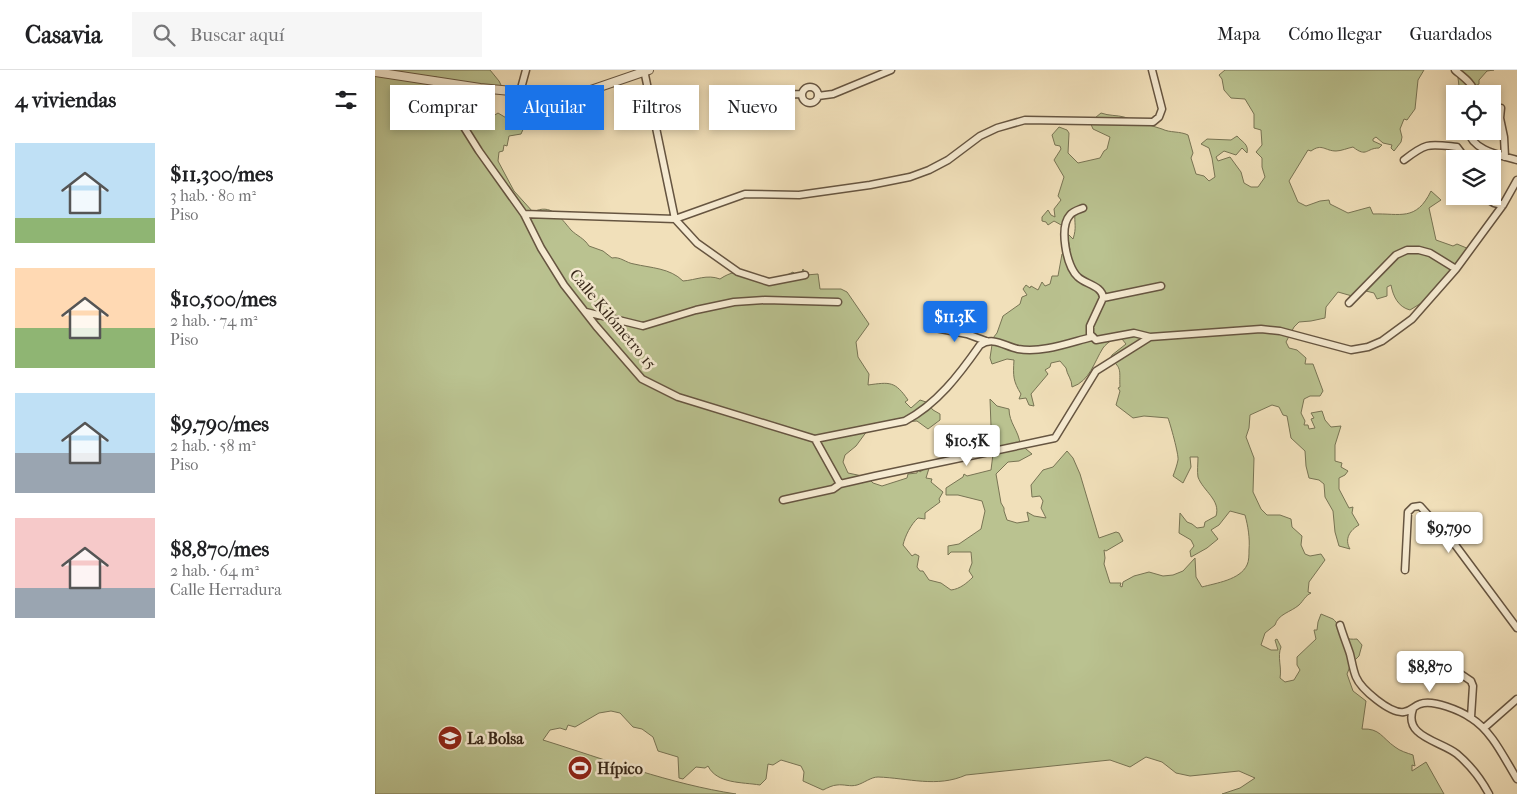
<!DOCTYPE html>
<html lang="es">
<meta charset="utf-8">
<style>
:root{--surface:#fff;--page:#f6f6f6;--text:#202124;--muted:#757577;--line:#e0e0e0;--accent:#1a73e8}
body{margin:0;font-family:"IM FELL French Canon",serif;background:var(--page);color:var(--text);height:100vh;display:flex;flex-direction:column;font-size:19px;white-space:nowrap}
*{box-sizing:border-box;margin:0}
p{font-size:16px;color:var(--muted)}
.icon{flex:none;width:28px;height:28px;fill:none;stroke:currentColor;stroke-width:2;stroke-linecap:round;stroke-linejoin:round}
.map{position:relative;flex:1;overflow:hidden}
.panel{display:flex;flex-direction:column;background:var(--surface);width:375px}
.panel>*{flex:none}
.guide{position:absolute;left:15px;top:15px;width:475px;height:45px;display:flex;gap:10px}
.tools{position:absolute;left:1071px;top:15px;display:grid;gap:10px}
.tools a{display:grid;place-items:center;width:55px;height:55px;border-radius:0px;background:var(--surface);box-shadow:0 2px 8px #0003;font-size:25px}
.price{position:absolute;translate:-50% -42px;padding:0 11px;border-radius:5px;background:#fff;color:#222;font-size:16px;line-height:32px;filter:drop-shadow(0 1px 2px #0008)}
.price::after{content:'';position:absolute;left:50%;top:30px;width:15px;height:11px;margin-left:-8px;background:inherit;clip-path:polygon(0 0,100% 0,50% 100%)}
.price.current{background:var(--accent);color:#fff}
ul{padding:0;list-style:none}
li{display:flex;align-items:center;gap:15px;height:125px;padding:0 15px}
li span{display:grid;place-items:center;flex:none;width:140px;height:100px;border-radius:0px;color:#555}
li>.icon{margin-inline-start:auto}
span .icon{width:60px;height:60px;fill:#fffc;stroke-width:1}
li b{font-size:21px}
h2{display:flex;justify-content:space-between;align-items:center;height:60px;padding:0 15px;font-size:21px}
.pill{padding:0 18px;border-radius:0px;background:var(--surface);box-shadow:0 2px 8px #0003;font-size:18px;line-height:45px}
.pill.current{background:var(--accent);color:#fff}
header{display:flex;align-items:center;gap:30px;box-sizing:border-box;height:70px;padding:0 25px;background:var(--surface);border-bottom:1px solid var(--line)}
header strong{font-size:24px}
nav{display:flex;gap:28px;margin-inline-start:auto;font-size:18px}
.search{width:350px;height:45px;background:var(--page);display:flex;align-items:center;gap:12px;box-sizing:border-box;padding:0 18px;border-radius:0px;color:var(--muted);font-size:19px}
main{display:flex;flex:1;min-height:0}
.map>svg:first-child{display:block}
.green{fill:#bac290;stroke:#787454}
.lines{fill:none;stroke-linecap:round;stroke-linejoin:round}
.minor-casing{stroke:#665541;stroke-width:9}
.tertiary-casing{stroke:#665541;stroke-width:10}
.minor{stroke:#f6ebd2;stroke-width:6}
.tertiary{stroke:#f6ebd2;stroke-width:8}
.labels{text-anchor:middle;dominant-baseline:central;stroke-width:5;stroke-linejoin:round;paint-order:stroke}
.street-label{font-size:16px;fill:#372719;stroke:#f6ebd2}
.poi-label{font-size:16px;font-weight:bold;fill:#372719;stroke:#f6ebd2;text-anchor:start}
</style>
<header>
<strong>Casavia</strong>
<div class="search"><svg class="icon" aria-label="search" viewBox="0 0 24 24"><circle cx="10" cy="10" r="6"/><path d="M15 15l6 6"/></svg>Buscar aquí</div>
<nav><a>Mapa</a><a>Cómo llegar</a><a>Guardados</a></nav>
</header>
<main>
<section class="panel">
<h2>4 viviendas<svg class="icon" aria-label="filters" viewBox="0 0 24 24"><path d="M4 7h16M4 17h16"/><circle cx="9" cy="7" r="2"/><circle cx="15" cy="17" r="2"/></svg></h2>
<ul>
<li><span style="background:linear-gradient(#bfe0f5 75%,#8fb573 0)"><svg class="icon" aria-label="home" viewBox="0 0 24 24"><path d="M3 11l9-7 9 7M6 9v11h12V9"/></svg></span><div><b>$11,300/mes</b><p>3 hab. · 80 m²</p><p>Piso</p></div></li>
<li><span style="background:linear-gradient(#ffd9b3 60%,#8fb573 0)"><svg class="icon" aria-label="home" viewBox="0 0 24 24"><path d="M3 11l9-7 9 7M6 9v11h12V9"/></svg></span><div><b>$10,500/mes</b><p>2 hab. · 74 m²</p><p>Piso</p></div></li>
<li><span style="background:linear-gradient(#bfe0f5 60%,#9aa5b1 0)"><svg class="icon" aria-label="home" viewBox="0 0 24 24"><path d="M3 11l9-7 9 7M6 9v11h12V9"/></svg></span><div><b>$9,790/mes</b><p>2 hab. · 58 m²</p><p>Piso</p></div></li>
<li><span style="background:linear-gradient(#f6c9c9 70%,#9aa5b1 0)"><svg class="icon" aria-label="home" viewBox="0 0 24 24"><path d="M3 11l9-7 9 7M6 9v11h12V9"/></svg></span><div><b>$8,870/mes</b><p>2 hab. · 64 m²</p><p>Calle Herradura</p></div></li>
</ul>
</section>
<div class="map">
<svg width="1142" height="724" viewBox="0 0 1142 724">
<rect width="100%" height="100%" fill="#f1e0ba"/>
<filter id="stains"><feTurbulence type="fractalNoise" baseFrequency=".004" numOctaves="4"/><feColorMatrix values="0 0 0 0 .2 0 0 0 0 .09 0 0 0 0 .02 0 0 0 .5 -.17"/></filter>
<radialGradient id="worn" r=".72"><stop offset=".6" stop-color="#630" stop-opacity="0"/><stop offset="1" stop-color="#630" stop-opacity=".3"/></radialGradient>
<path class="green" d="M0,0H115L124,11L128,19H113L95,26L88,24L83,14H74L69,16L71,27C88,34 91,38 96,56H102L123,43L138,52L142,51L150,55L146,64L134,66L132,76L129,75L128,81L124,82L123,91L139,121L158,142C176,133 185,147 196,160C202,166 209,168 214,176L228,181L237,188C245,186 251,193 259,194C276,198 295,198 308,211C321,210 332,204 345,209C367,194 377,208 399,209C405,209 412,205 418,202L422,206L425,207L428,199L431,205L443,204L445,219H466L472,222L494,254L481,272L483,287L494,304L493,315C515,312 520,311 533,330L530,332L536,338L545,330L551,332L558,340L565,344V350L553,359L542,351L526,352L492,361L481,376L470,385L468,392L473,403L492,407L498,413L507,416L532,408L533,404L542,403L543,398L545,402L555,395L551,408L557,409L556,412L568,422L564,429L565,432L550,443V449L543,448C536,454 530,466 528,475L537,486L540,484L544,486L542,497L545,501H548L554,510L566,513L576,520C585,519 592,513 598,507L594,501L597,493L596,482H576L573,485V476L584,474L606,459L610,441L607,431L583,425H571V418L588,407L589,404L592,406L616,400L619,376L622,370L616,356L615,329L622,336L634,339C634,353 644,361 645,374L657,384L644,391L633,392L621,404L626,433L629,438V441L632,450L642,453L654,451L652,442L659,446L671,448L666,438L668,431L665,426L657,427L656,415L668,400L678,397L692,381L698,388L705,404L724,468L741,462L744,463L748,471L731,481L729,480L730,488L729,494L735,513H746L745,516L747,517L748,512L759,506L774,502L788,506L798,505L808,501L820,488L821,507L827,517C841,513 865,510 872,495C874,491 874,485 874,480C875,468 873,456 870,445L855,441L844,455L836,460L843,469L832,478L816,487L815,481L819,476L816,470L804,463L805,443L812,452L817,454L822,458L829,457L830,452L841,446C846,430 828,421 823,407C822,402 823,393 823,387H815L816,397L808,413L798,406C800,401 802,395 803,390C804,385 795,353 793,348L769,346L758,348L741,335L745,321L743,318L745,317C744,302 748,298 735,289L737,285L751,274L747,269L737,270C734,272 730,275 728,278C719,292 715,311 697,317C697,309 692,305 691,298L685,291L676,293L675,297L670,300L673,304L656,324L659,336L654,335L651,328L644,329L646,324C638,311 638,306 639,290L632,289L617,294L615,288L618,268L622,263L628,246L645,234L647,227L652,225L648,219L651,215L655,218L656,216L663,220L667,212L670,216L675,214L677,206H683L687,184L695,180L692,163L698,169C702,157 699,154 700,142L688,156L679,151L673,155L671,152L667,151V147L673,140L676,145L680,147L679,139L686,130L683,126L689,107L679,90L686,79L685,76L680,75L677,65L684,57L692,60L694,63L693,83L703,93L725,88L729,81L732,79L735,67L718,59L715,52L726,43C734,46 742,45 749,47C762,51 774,55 787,59C795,63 805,61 813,65L818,83L816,88L821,104L829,106L834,111L840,107L837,88L834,78L826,74L832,69L856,70L862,66C867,72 874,74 872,83L867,78L861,85L849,81L841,87L843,91L855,87L866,102L869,113L876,117H883L890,107L887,97V88L881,82L887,75L886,60L879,58V44L870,29L856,28L849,20L847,9L844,5L850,0H1049L1043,10L1040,39L1032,50L1029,49L1025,59L1027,67L1026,72L1019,81L1016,78L1017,75L1008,73L1001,67L998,69V71L1007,75L1004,78C991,78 992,88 978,77C973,78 966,81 961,81C950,81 947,73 936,81L933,80L914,111L923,132L931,136L945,131L954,130L955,134L973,143L995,137L998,144C1025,143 1041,152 1056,121L1066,130L1054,138L1061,170L1078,176L1082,174L1094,179V181L1048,232L1035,240C1023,237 1018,226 1016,215L1012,217V226L1002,229L999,223L991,221L977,226L963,222L951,237L950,248L936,251L924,252L919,257L911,272L914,278L922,280L931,288L930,294H938L948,321L945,326H935L929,329L926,343L930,351L929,355H933L934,359L940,358L936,349L939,348L936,343L947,341L950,350L956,357L966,356L960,375V391L967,393L966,397L973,401L970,405L964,408V419L974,438L978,437L977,443L984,455C975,460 969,469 975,479L964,476L960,462L958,441L950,427L949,414L944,410L934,408L931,396L930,381L916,368L912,346L908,345L904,337L897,335L875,345L874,358L871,367L879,388L878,422L886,439L892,445H905L916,449L917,457L927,466L926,475L930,484L935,486L946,484L950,490L934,512L933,522L936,523C930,526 929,530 924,535C916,542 903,544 900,555L890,563L886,575L896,580H903L900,570L902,569L906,577C902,587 907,597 905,608L910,612L919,610L925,600L922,595V587L941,569L939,560H942L943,552L946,544C950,546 954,547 958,549C968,557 961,571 982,569L987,575L984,586L976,594L972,604L978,621L991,631L987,659C1005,658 1007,668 1020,677C1025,681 1032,683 1038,685L1040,696L1037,695V701L1051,692L1069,724H847L865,718L880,708L864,701L815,706L801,703L787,692L771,687L755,697L735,690L591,705C562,718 533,708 503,707C496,707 489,713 482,715C475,717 469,714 462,715C458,715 452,718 448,720L428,711L429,702L426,696L406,690L398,695L393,694L391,709L385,715C367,712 342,714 333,696L330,698L321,697L308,709L304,708L303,687L283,681L278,667L267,659L258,657L245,643L236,641L224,643L200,657L193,655L191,660L185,658L175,660L168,670C232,690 295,714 361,724H0Z
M1082,0H1119L1112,1L1104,10V14L1100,16L1097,24H1085Z"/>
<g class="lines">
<defs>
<path id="minor" d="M269,0L300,149L322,173L363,202L394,212L430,205
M1080,0C1088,7 1098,13 1100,24
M60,11L104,81L149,144L166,178L189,215L221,256L267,309L303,327L440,369L465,414
M427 25a8 8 0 1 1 16 0a8 8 0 1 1-16 0Z
M145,22L151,0
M443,26L458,24L516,0
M352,28L426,24
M1126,38L1125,48L1129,67L1130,87
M1093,61C1098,81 1125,85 1142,90
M1029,90C1052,72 1054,74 1082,77L1091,89
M1107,126L1119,133L1128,135
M708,138C703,140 698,141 695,145C684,157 691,196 703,207C710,214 728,216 728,228L715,256V264L721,270L759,263L775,267
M149,144L300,149L370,124L424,125L495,115L535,107L554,100L573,90L605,66L622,58L650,50L778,52L784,47L787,39L777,0
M728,228L786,216
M974,233L1021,185L1032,180H1044L1055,183L1081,199
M211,242L268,256L321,240L359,232L390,230L463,232
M555,257L592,264L611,271
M440,369L530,351C562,334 584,305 605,275C618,266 629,276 643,279C668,283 693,273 717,267
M408,430L458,419L465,414L500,406L680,368L721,301L775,267L886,259L905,261L976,280L993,277L1007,271L1037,249L1081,199L1128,135L1142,110
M1030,500L1033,442L1038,437L1045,436L1081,476L1142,558
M965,555C968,565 972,575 975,584C977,592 978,600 981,607C986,619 1015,644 1029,642C1036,641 1039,636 1045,634C1058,629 1086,641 1096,648C1117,661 1129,688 1142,709
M1059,586L1096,611L1098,616L1096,647
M1038,639C1028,667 1066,671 1082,684C1095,695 1106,709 1114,724
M1109,658L1142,629"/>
<path id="tertiary" d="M0,2L105,18L178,25H195L210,22L274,0"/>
</defs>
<use href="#minor" class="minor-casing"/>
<use href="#tertiary" class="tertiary-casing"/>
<use href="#minor" class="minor"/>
<use href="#tertiary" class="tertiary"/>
</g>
<defs>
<symbol id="school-disc" viewBox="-11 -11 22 22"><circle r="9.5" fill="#8f2418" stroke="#f6ebd2"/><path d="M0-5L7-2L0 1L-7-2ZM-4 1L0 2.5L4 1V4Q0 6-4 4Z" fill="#fff"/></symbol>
<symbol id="stadium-disc" viewBox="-11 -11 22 22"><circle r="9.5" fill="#8f2418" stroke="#f6ebd2"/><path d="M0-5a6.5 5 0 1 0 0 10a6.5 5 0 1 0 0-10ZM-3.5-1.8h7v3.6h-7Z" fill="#fff"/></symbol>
</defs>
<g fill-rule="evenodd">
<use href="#school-disc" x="61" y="654" width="28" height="28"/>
<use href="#stadium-disc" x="191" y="684" width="28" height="28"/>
</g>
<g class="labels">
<g class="street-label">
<text transform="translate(238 249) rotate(50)">Calle Kilómetro 15</text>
</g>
<g class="poi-label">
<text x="92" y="668">La Bolsa</text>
<text x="222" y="698">Hípico</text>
</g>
</g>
<rect width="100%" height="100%" filter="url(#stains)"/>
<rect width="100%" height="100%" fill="url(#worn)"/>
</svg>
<div class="tools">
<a><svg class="icon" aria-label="locate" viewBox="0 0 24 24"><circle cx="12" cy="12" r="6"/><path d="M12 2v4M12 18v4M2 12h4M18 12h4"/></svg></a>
<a><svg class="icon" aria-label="layers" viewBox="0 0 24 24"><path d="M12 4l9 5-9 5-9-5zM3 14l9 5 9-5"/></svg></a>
</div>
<b class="price current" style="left:580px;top:273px">$11.3K</b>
<b class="price" style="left:592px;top:397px">$10.5K</b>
<b class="price" style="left:1074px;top:484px">$9,790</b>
<b class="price" style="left:1055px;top:623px">$8,870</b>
<div class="guide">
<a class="pill">Comprar</a>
<a class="pill current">Alquilar</a>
<a class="pill">Filtros</a>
<a class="pill">Nuevo</a>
</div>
</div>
</main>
